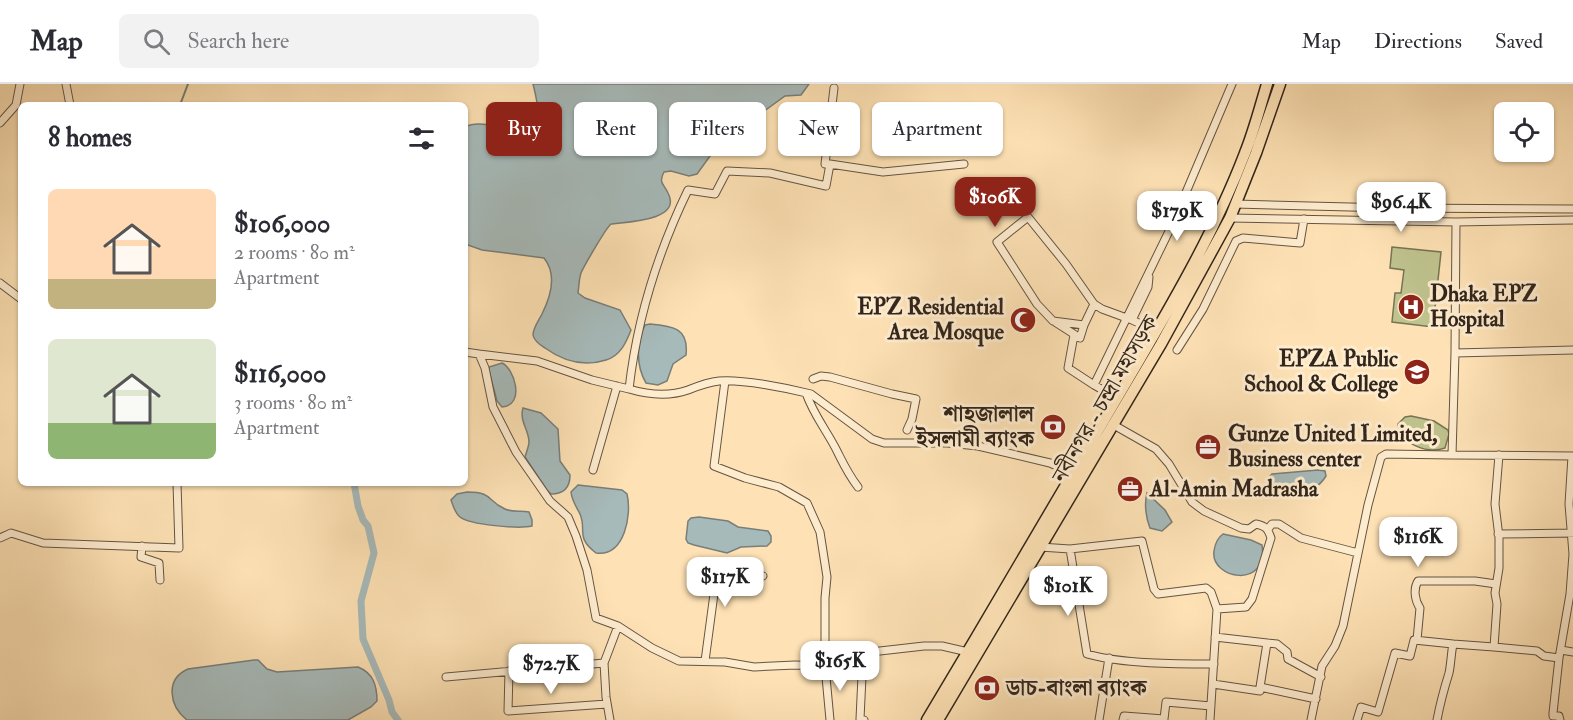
<!DOCTYPE html>
<meta charset="utf-8">
<style>
:root{--surface:#fff;--page:#f2f2f3;--text:#2b2b33;--muted:#7c7c81;--line:#e1e1e2;--accent:#8f2418}
body{margin:0;font-family:"IM FELL Double Pica","Noto Serif Bengali",serif;background:var(--page);color:var(--text);height:100vh;display:flex;flex-direction:column;font-size:22px;white-space:nowrap}
*{box-sizing:border-box;margin:0}
p{font-size:20px;color:var(--muted)}
.icon{flex:none;width:33px;height:33px;fill:none;stroke:currentColor;stroke-width:2;stroke-linecap:round;stroke-linejoin:round}
.map{position:relative;flex:1;overflow:hidden}
.sheet{position:absolute;left:18px;top:18px;width:450px;height:384px;display:flex;flex-direction:column;background:var(--surface);border-radius:9px;box-shadow:0 2px 4px #0004}
.sheet>*{flex:none}
.hud{position:absolute;left:486px;top:18px;width:570px;height:54px;display:flex;gap:12px}
.tools{position:absolute;left:1494px;top:18px;display:grid;gap:12px}
.tools a{display:grid;place-items:center;width:60px;height:60px;border-radius:9px;background:var(--surface);box-shadow:0 2px 4px #0004;font-size:30px}
.price{position:absolute;translate:-50% -51px;padding:0 14px;border-radius:12px;background:#fff;color:#222;font-size:20px;line-height:39px;filter:drop-shadow(0 2px 3px #0008)}
.price::after{content:'';position:absolute;left:50%;top:36px;width:18px;height:14px;margin-left:-9px;background:inherit;clip-path:polygon(0 0,100% 0,50% 100%)}
.price.active{background:var(--accent);color:#fff}
ul{padding:0;list-style:none}
li{display:flex;align-items:center;gap:18px;height:150px;padding:0 30px}
li span{display:grid;place-items:center;flex:none;width:168px;height:120px;border-radius:9px;color:#555}
li>.icon{margin-inline-start:auto}
span .icon{width:72px;height:72px;fill:#fffc;stroke-width:1}
li b{font-size:26px}
h2{display:flex;justify-content:space-between;align-items:center;height:72px;padding:0 30px;font-size:26px}
.tag{padding:0 21px;border-radius:9px;background:var(--surface);box-shadow:0 2px 4px #0004;font-size:21px;line-height:54px}
.tag.active{background:var(--accent);color:#fff}
header{display:flex;align-items:center;gap:36px;box-sizing:border-box;height:84px;padding:0 30px;background:var(--surface);border-bottom:2px solid var(--line)}
header strong{font-size:28px}
nav{display:flex;gap:33px;margin-inline-start:auto;font-size:21px}
.search{width:420px;height:54px;background:var(--page);display:flex;align-items:center;gap:15px;box-sizing:border-box;padding:0 21px;border-radius:9px;color:var(--muted);font-size:22px}
.map>svg:first-child{display:block}
.green{fill:#bfc38e;stroke:#787454;stroke-width:1.5}
.water{fill:#a6baba;stroke:#787e7a;stroke-width:1.5}
.lines{fill:none;stroke-linecap:round;stroke-linejoin:round}
.stream{stroke:#787e7a;stroke-width:2}
.canal{stroke:#a6baba;stroke-width:7}
.minor-casing{stroke:#655442;stroke-width:9}
.trunk-casing{stroke:#32251b;stroke-width:13}
.minor{stroke:#feeccf;stroke-width:7}
.trunk{stroke:#fee2b5;stroke-width:10}
.labels{text-anchor:middle;dominant-baseline:central;stroke-width:6;stroke-linejoin:round;paint-order:stroke}
.poi-label{font-size:22px;font-weight:bold;fill:#32251b;stroke:#feeccf;text-anchor:start}
.street-label{font-size:22px;fill:#32251b;stroke:#feeccf}
</style>
<header>
<strong>Map</strong>
<div class="search"><svg class="icon" aria-label="search" viewBox="0 0 24 24"><circle cx="10" cy="10" r="6"/><path d="M15 15l6 6"/></svg>Search here</div>
<nav><a>Map</a><a>Directions</a><a>Saved</a></nav>
</header>
<div class="map">
<svg width="1573" height="636" viewBox="0 0 1573 636">
<rect width="100%" height="100%" fill="#fee2b5"/>
<filter id="stains"><feTurbulence type="fractalNoise" baseFrequency=".00333" numOctaves="4"/><feColorMatrix values="0 0 0 0 .2 0 0 0 0 .09 0 0 0 0 .02 0 0 0 .5 -.17"/></filter>
<radialGradient id="worn" r=".72"><stop offset=".6" stop-color="#630" stop-opacity="0"/><stop offset="1" stop-color="#630" stop-opacity=".3"/></radialGradient>
<path class="green" d="M1392,163L1441,168L1433,243L1392,238L1395,209H1401L1404,186L1390,184Z
M1411,332L1434,337L1448,346L1449,350L1445,364C1428,370 1401,361 1398,340L1405,333Z"/>
<path class="water" d="M533,0H809L801,11L785,12L756,33L742,47L723,54L697,90L689,92L671,87L664,88C658,99 664,100 668,109C683,137 625,138 611,140C606,144 584,182 581,189C579,195 579,202 578,209L585,214L620,226L631,246C626,259 620,272 606,276C584,283 563,277 545,264C540,261 534,257 533,251C533,244 539,236 542,230C551,212 557,190 544,174L482,166L465,160V43C482,34 506,49 527,43C544,38 536,13 533,0Z
M810,36L817,37L823,42C824,55 818,65 804,67L789,59V54Z
M650,240C673,242 689,244 686,271L673,280L667,297L658,301L646,299C636,282 636,259 645,241Z
M502,279C514,284 526,321 502,323L497,317L489,287V283Z
M523,324L541,329L558,345L560,377L570,391C570,403 564,410 551,410L547,406L525,373C526,369 529,362 529,358C529,346 519,337 523,324Z
M1318,386L1325,387L1326,392C1313,413 1284,414 1269,393L1272,390Z
M578,401L622,406L627,410C632,430 625,473 596,469C575,453 587,446 580,430C576,422 572,417 571,408Z
M467,408C494,408 486,417 505,425C513,429 521,426 529,428L532,436V442C519,445 470,441 460,433C455,429 453,422 451,416L457,410Z
M1147,409L1165,426L1172,438L1162,447L1150,444C1146,434 1144,420 1147,409Z
M699,433L728,437L738,443L768,447L771,452V458L767,462L741,463L727,469L694,461L688,459L686,455L688,437L691,434Z
M1223,450L1251,456L1262,461C1269,506 1210,495 1214,467C1215,460 1217,454 1223,450Z
M254,576H258L267,585L277,588L358,583C373,589 377,601 377,617L371,623L348,636H187C169,622 165,595 188,585Z"/>
<g class="lines">
<path class="stream" d="M180,21L188,0"/>
<path class="canal" d="M354,399L358,422L363,436L368,442L374,469L361,517L363,555L389,616L392,628L398,636"/>
<defs>
<path id="minor" d="M66,0L70,21
M0,39L16,21L20,0
M830,80H825L834,4
M964,80L883,88L830,80L826,102L770,89L727,87L715,110L688,106C658,168 637,235 629,305C649,311 668,313 688,306C698,302 708,298 719,297C742,295 787,304 811,310L872,355L884,359H947L978,362L1050,379L1073,389
M1235,120L1390,124L1573,125
M1230,134L1456,138L1573,136
M1456,138L1455,269L1573,266
M1149,193L1148,203L1132,236L1156,247
M0,199L21,215
M1094,220L1084,241L1053,237L1037,220L997,158L1028,133L1066,180L1094,220L1102,225L1132,236
M1055,238L1080,254L1084,241
M1074,251L1068,284L1094,301
M1177,266L1203,225L1236,157L1243,154L1300,159L1304,135
M465,268L479,270L485,284L493,323L516,368L550,417L568,433L576,452L587,486L596,534L618,542L604,579L606,613L610,636
M1455,269L1452,371L1573,372
M479,270L537,277L592,296L629,305
M813,295L821,292L830,293L892,310L916,315L912,335L907,346
M725,297L714,382L745,394L779,403L807,419L820,448L827,493L825,514V582L830,636
M806,309C813,330 827,347 837,367C844,381 848,390 858,403
M1117,314L1094,301L1173,139L1232,0
M1112,340L1156,365L1169,380L1192,418L1204,427L1241,444L1249,445L1256,440C1266,442 1268,445 1271,454L1252,515L1246,523L1217,525L1210,636
M1499,371L1495,420L1499,453V484L1495,509L1497,520L1494,563L1537,567L1544,572L1559,574L1553,629V632H1559L1560,636
M593,386L617,302
M1268,445L1272,440H1279L1301,454L1358,469
M1498,450L1573,449
M0,454L11,449L43,459L179,464L177,399
M142,462L141,473L159,479L160,496
M1040,463L1070,465L1087,570C1122,580 1176,580 1214,580
M1070,465L1142,457L1154,505L1158,510L1206,504L1211,508L1217,525
M618,542L652,564L679,577L725,578L754,583L795,581L825,582L871,568L924,562H942L968,568
M1215,553L1277,560L1287,568L1288,575L1321,593
M1417,556L1420,524C1415,517 1413,505 1418,497H1475L1496,500
M1561,566L1573,568
M863,571L860,635L864,636
M1559,574L1570,510L1573,470L1569,420L1572,372
M705,577L716,495L725,496L727,483L763,492
M509,587L508,627L607,620
M446,593L604,579
M1213,600L1260,607V603L1316,615
M1260,603L1267,559
M1099,636L1109,574
M1123,636L1124,632L1164,635L1166,618L1211,622
M1311,636L1322,582L1335,562L1343,542L1368,421L1381,373L1386,370L1452,371
M1357,636L1361,623L1378,628L1395,569L1410,572L1414,556L1453,560
M1437,636C1440,620 1444,605 1449,589C1451,580 1451,570 1453,560L1494,563"/>
<path id="trunk" d="M927,636C984,541 1040,445 1096,350C1148,260 1208,166 1245,69C1254,47 1260,23 1267,0
M938,636L1161,260L1230,134L1256,69L1280,0"/>
</defs>
<use href="#minor" class="minor-casing"/>
<use href="#trunk" class="trunk-casing"/>
<use href="#minor" class="minor"/>
<use href="#trunk" class="trunk"/>
</g>
<defs>
<symbol id="hospital-disc" viewBox="-11 -11 22 22"><circle r="9.5" fill="#8f2418" stroke="#feeccf"/><path d="M-5-5h3v3.5h4V-5h3V5h-3V1.5h-4V5h-3Z" fill="#fff"/></symbol>
<symbol id="mosque-disc" viewBox="-11 -11 22 22"><circle r="9.5" fill="#8f2418" stroke="#feeccf"/><path d="M3.5-4.9A6 6 0 1 0 3.5 4.9A5 5 0 1 1 3.5-4.9Z" fill="#fff"/></symbol>
<symbol id="university-disc" viewBox="-11 -11 22 22"><circle r="9.5" fill="#8f2418" stroke="#feeccf"/><path d="M0-5L7-2L0 1L-7-2ZM-4 1L0 2.5L4 1V4Q0 6-4 4Z" fill="#fff"/></symbol>
<symbol id="bank-disc" viewBox="-11 -11 22 22"><circle r="9.5" fill="#8f2418" stroke="#feeccf"/><path d="M-6-4H6V4H-6ZM0-2.3a2.3 2.3 0 1 0 0 4.6a2.3 2.3 0 1 0 0-4.6Z" fill="#fff"/></symbol>
<symbol id="office-disc" viewBox="-11 -11 22 22"><circle r="9.5" fill="#8f2418" stroke="#feeccf"/><path d="M-6-3h4V-5.5h4V-3h4V5H-6ZM-1-4.5V-3h2v-1.5ZM-6 0V1H6V0Z" fill="#fff"/></symbol>
</defs>
<g fill-rule="evenodd">
<use href="#hospital-disc" x="1396" y="208" width="30" height="30"/>
<use href="#mosque-disc" x="1008" y="221" width="30" height="30"/>
<use href="#university-disc" x="1402" y="273" width="30" height="30"/>
<use href="#bank-disc" x="1038" y="328" width="30" height="30"/>
<use href="#office-disc" x="1193" y="348" width="30" height="30"/>
<use href="#office-disc" x="1115" y="390" width="30" height="30"/>
<use href="#bank-disc" x="972" y="589" width="30" height="30"/>
</g>
<g class="labels">
<g class="poi-label">
<text x="1430" y="210">Dhaka EPZ<tspan x="1430" dy="25">Hospital</tspan></text>
<text x="1004" y="223" text-anchor="end">EPZ Residential<tspan x="1004" dy="25">Area Mosque</tspan></text>
<text x="1398" y="275" text-anchor="end">EPZA Public<tspan x="1398" dy="25">School &amp; College</tspan></text>
<text x="1034" y="330" text-anchor="end">শাহজালাল<tspan x="1034" dy="25">ইসলামী ব্যাংক</tspan></text>
<text x="1228" y="350">Gunze United Limited,<tspan x="1228" dy="25">Business center</tspan></text>
<text x="1150" y="405">Al-Amin Madrasha</text>
<text x="1006" y="604">ডাচ-বাংলা ব্যাংক</text>
</g>
<g class="street-label">
<text transform="translate(1105 315) rotate(-60)">নবীনগর - চন্দ্রা মহাসড়ক</text>
</g>
</g>
<rect width="100%" height="100%" filter="url(#stains)"/>
<rect width="100%" height="100%" fill="url(#worn)"/>
</svg>
<div class="tools">
<a><svg class="icon" aria-label="locate" viewBox="0 0 24 24"><circle cx="12" cy="12" r="6"/><path d="M12 2v4M12 18v4M2 12h4M18 12h4"/></svg></a>
</div>
<b class="price active" style="left:995px;top:144px">$106K</b>
<b class="price" style="left:1401px;top:149px">$96.4K</b>
<b class="price" style="left:1177px;top:158px">$179K</b>
<b class="price" style="left:1418px;top:484px">$116K</b>
<b class="price" style="left:725px;top:524px">$117K</b>
<b class="price" style="left:1068px;top:533px">$101K</b>
<b class="price" style="left:840px;top:608px">$165K</b>
<b class="price" style="left:551px;top:611px">$72.7K</b>
<div class="hud">
<a class="tag active">Buy</a>
<a class="tag">Rent</a>
<a class="tag">Filters</a>
<a class="tag">New</a>
<a class="tag">Apartment</a>
</div>
<section class="sheet">
<h2>8 homes<svg class="icon" aria-label="filters" viewBox="0 0 24 24"><path d="M4 7h16M4 17h16"/><circle cx="9" cy="7" r="2"/><circle cx="15" cy="17" r="2"/></svg></h2>
<ul>
<li><span style="background:linear-gradient(#ffd9b3 75%,#c2b280 0)"><svg class="icon" aria-label="home" viewBox="0 0 24 24"><path d="M3 11l9-7 9 7M6 9v11h12V9"/></svg></span><div><b>$106,000</b><p>2 rooms · 80 m²</p><p>Apartment</p></div></li>
<li><span style="background:linear-gradient(#dfe7d0 70%,#8fb573 0)"><svg class="icon" aria-label="home" viewBox="0 0 24 24"><path d="M3 11l9-7 9 7M6 9v11h12V9"/></svg></span><div><b>$116,000</b><p>3 rooms · 80 m²</p><p>Apartment</p></div></li>
</ul>
</section>
</div>
